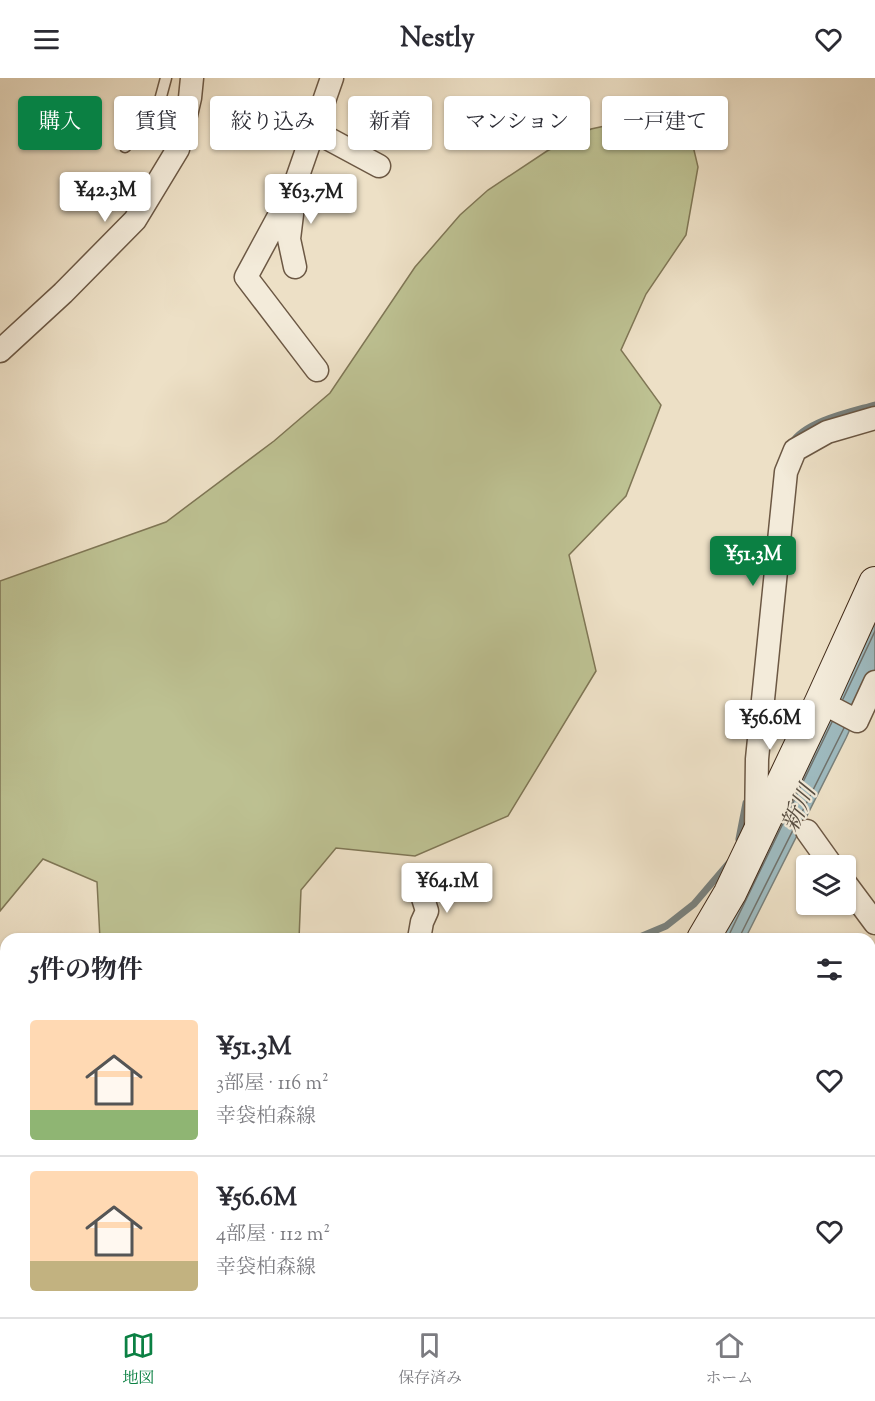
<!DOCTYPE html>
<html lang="ja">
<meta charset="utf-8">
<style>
:root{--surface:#fff;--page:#f2f2f3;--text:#2b2b33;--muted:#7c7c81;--line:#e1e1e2;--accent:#0b8043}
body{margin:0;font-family:"Sorts Mill Goudy","Noto Serif JP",serif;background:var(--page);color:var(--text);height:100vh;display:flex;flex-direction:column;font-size:22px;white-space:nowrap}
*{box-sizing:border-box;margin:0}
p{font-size:20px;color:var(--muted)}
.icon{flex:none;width:33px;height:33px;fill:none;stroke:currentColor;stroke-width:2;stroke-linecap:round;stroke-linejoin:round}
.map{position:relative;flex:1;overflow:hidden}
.panel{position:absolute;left:0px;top:855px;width:876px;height:384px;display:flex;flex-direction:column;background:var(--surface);border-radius:18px 18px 0 0;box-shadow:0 2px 4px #0004}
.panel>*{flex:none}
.guide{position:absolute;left:18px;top:18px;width:840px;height:54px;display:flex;gap:12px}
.fabs{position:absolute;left:796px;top:777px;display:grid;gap:12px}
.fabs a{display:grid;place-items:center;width:60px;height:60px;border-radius:6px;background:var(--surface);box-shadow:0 2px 4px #0004;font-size:30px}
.price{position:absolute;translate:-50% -51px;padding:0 14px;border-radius:6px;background:#fff;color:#222;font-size:20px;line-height:39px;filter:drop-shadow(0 2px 3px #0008)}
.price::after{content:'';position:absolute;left:50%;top:36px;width:18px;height:14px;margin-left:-9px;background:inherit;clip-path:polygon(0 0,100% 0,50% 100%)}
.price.active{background:var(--accent);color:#fff}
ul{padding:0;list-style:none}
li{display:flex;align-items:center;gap:18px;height:150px;padding:0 30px}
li+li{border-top:2px solid var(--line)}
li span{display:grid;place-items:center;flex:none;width:168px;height:120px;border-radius:6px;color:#555}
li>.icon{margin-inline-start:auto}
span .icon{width:72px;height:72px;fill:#fffc;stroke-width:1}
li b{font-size:26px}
h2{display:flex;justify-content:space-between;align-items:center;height:72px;padding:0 30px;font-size:26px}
.pill{padding:0 21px;border-radius:6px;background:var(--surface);box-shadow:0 2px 4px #0004;font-size:21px;line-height:54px}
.pill.active{background:var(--accent);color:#fff}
header{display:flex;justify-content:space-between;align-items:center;height:78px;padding:0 30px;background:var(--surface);font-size:27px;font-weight:700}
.dock{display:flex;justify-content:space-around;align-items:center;height:84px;border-top:2px solid var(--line);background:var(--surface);font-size:16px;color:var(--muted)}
.dock a{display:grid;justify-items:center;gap:3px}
.dock .active{color:var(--accent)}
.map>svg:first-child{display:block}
.green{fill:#bdc192;stroke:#7f7655;stroke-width:1.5}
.water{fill:#9ebabf;stroke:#79807c;stroke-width:1.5}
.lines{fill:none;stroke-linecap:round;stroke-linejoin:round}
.shore{stroke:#70726c;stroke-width:1.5}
.stream{stroke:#79807c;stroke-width:7}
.service-casing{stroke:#6c5844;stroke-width:13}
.minor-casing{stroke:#6c5844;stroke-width:25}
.tertiary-casing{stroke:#6c5844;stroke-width:29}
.secondary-casing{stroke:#412a18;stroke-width:34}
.service{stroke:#f3ebda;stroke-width:10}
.minor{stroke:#f3ebda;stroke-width:22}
.tertiary{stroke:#f3ebda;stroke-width:27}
.secondary{stroke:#f3ebda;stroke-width:32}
.labels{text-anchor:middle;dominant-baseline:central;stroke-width:4.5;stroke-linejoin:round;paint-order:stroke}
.water-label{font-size:24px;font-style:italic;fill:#584e42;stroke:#f3ebda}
</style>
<header><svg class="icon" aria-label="menu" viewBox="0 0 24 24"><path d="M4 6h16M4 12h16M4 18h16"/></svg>Nestly<svg class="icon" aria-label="heart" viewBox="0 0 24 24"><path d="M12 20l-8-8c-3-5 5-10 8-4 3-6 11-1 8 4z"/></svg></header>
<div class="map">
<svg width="875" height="1239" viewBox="0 0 875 1239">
<rect width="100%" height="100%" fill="#ede0c6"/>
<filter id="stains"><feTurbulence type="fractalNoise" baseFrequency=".00333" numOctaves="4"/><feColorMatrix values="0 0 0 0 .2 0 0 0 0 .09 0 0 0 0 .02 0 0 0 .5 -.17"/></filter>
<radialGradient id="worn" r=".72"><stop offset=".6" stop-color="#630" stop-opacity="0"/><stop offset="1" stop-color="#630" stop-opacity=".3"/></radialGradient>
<path class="green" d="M646,39L668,43L693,68L698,89L686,157L646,216L621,272L661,327L626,418L569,477L596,593L508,738L415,778L336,770L301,812L299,861H100L97,804L43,781L0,833V503L166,444L274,363L330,315L415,189L460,137L488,112L547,73L591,51Z"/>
<path class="water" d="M875,539V596L846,660L745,861H721Z"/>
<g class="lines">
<path class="shore" d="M843,621L875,553
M727,861L832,644
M740,861L741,856L844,650"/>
<path class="stream" d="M792,365C806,343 851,334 875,327
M739,761L746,725
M635,861L666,848L694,826L729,785
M414,1239V1233"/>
<defs>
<path id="service" d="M125,69L156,37L166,0"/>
<path id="minor" d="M314,53L379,88
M294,120L289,161L295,189
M0,273L63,215L135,142L178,71L190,20L192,0
M317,292L246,199L293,112L332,0
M821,624L857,643
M857,643L875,604
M756,752L757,681L786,394L795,372L827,354L875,340
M807,753L832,788
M846,806L875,845
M419,861L422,844L427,833L422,817
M870,1047L875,1049
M0,1199L6,1195
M545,1233L547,1239"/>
<path id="tertiary" d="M870,1124L875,1120
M720,1239L728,1233"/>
<path id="secondary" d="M703,861L730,815L821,624L875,505
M468,1239L472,1233"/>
</defs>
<use href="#service" class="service-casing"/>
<use href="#minor" class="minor-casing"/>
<use href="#tertiary" class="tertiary-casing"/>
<use href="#secondary" class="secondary-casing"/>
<use href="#service" class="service"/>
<use href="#minor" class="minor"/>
<use href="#tertiary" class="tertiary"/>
<use href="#secondary" class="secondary"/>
</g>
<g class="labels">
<g class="water-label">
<text transform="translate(800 731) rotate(-65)">新川</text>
</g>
</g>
<rect width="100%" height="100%" filter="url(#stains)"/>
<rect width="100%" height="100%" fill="url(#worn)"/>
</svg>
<div class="fabs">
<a><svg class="icon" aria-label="layers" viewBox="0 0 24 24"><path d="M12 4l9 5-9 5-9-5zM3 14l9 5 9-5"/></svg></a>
</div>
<b class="price" style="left:105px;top:145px">¥42.3M</b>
<b class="price" style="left:311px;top:147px">¥63.7M</b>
<b class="price active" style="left:753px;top:509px">¥51.3M</b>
<b class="price" style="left:770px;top:673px">¥56.6M</b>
<b class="price" style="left:447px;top:836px">¥64.1M</b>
<div class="guide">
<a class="pill active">購入</a>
<a class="pill">賃貸</a>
<a class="pill">絞り込み</a>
<a class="pill">新着</a>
<a class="pill">マンション</a>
<a class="pill">一戸建て</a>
</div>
<section class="panel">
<h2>5件の物件<svg class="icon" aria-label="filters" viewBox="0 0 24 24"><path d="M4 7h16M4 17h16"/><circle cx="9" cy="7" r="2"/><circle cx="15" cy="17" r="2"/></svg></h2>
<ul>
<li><span style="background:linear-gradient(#ffd9b3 75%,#8fb573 0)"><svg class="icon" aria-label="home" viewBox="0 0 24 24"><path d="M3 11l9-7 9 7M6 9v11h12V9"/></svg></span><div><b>¥51.3M</b><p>3部屋 · 116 m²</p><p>幸袋柏森線</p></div><svg class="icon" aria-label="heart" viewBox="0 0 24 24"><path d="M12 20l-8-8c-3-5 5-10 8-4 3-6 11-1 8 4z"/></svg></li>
<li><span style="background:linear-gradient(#ffd9b3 75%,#c2b280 0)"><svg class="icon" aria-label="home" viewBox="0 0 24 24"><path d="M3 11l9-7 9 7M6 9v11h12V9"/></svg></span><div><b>¥56.6M</b><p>4部屋 · 112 m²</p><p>幸袋柏森線</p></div><svg class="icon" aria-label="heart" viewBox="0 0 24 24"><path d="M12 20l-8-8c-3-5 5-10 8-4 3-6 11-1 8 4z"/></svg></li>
</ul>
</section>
</div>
<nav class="dock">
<a class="active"><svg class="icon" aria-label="map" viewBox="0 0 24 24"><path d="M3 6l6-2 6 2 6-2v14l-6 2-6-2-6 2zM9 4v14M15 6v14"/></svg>地図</a>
<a><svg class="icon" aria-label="saved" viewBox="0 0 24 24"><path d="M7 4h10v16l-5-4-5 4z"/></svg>保存済み</a>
<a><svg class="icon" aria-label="home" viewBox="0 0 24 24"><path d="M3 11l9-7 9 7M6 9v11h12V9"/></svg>ホーム</a>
</nav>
